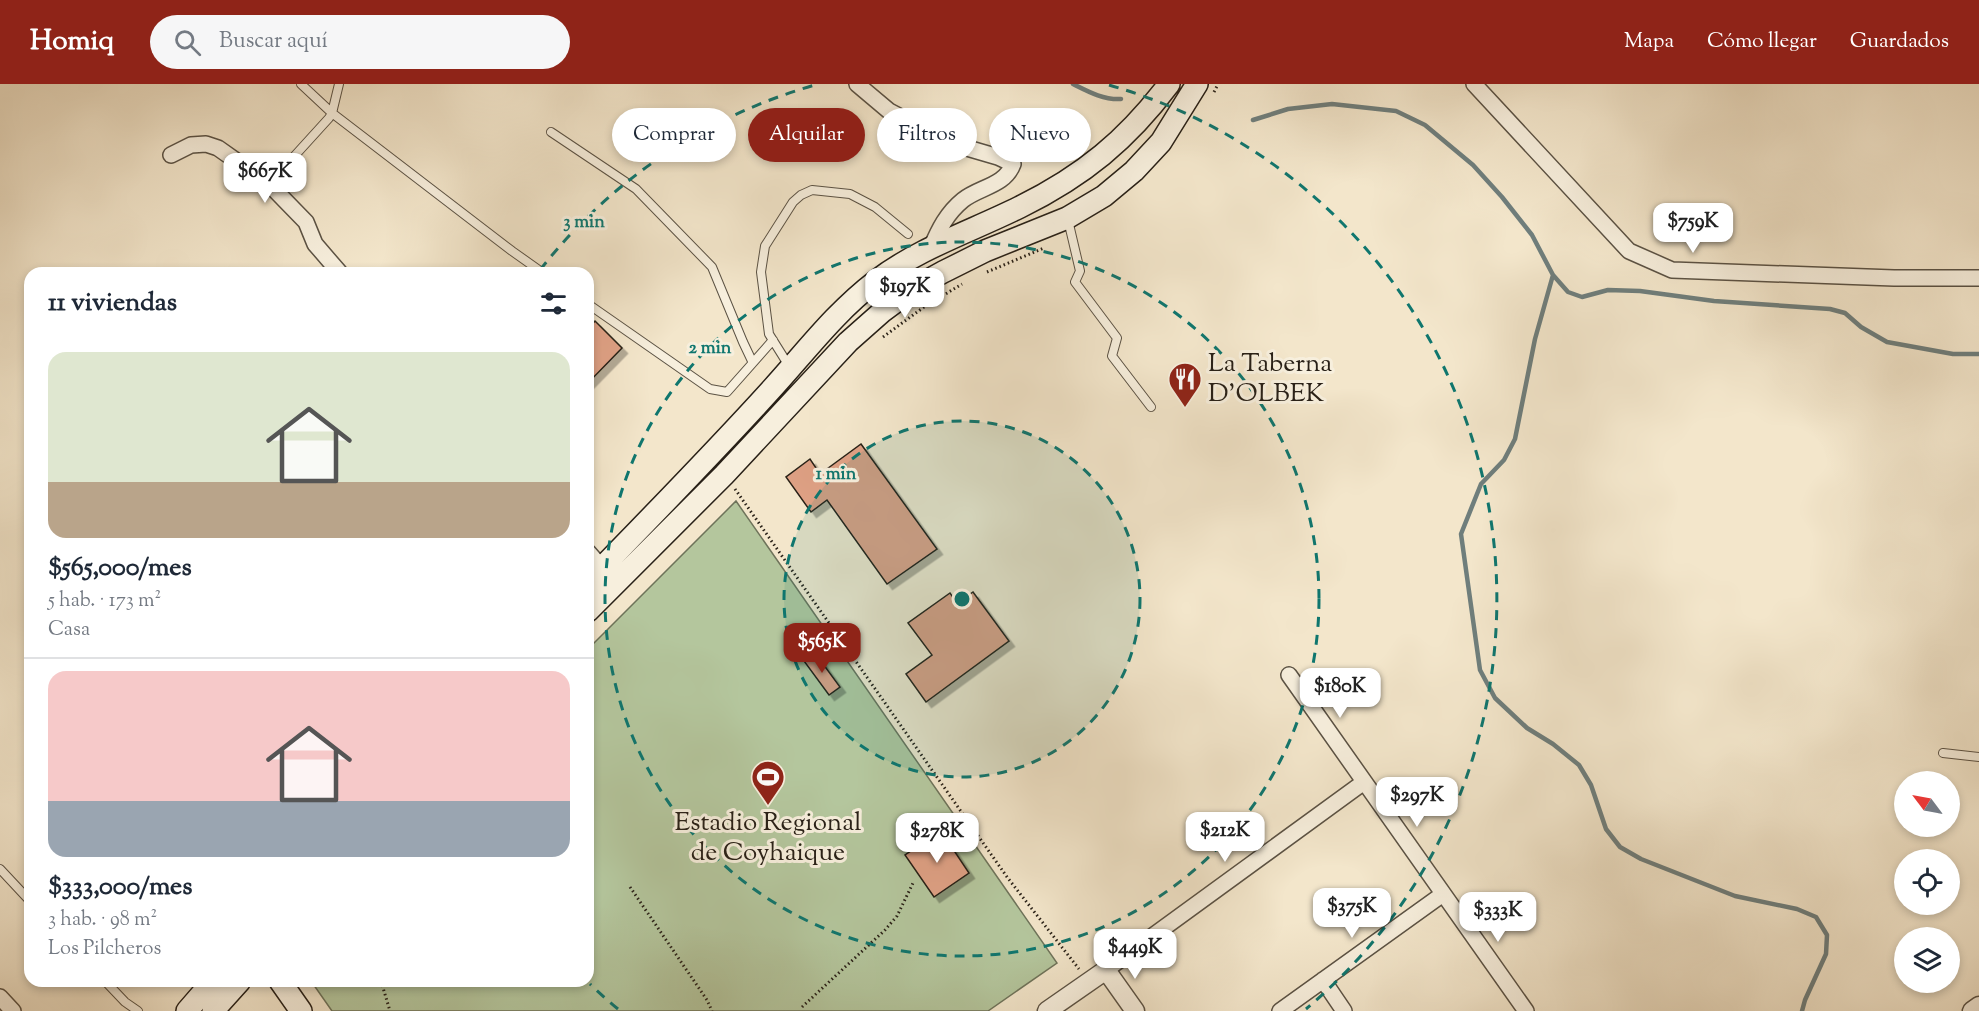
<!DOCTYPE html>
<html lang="es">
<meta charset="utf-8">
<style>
:root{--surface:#fff;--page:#f6f6f7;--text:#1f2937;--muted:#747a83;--line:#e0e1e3;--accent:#8f2418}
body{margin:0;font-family:"Sorts Mill Goudy",serif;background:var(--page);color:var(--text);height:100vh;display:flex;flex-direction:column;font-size:22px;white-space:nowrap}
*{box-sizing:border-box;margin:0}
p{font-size:20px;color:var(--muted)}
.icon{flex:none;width:33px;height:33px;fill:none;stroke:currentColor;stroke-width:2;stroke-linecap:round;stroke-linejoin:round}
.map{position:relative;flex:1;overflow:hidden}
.drawer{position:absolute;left:24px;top:183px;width:570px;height:720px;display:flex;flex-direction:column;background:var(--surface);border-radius:18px;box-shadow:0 3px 9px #0003}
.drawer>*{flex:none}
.hud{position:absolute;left:612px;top:24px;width:570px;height:54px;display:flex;gap:12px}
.needle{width:39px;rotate:302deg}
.buttons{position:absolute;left:1894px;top:687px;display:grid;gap:12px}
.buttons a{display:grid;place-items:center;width:66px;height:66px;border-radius:50%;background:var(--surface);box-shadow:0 3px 9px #0003;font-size:30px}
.price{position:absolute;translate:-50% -51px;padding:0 14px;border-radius:12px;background:#fff;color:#222;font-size:20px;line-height:39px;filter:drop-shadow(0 2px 3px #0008)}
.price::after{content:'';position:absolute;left:50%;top:36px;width:18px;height:14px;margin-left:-9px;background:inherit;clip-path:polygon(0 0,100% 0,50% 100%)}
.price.selected{background:var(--accent);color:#fff}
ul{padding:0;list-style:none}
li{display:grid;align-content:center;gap:12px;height:318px;padding:0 24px}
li+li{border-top:2px solid var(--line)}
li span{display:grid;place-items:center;height:186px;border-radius:18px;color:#555}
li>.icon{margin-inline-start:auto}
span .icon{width:108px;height:108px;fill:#fffc;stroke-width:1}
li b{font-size:26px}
h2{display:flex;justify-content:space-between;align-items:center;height:72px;padding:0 24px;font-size:26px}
.tag{padding:0 21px;border-radius:27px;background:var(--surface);box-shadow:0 3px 9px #0003;font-size:21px;line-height:54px}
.tag.selected{background:var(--accent);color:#fff}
header{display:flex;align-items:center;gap:36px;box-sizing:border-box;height:84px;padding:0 30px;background:var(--accent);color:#fff}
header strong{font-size:28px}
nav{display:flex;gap:33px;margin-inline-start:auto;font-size:21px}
.search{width:420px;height:54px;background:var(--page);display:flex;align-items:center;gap:15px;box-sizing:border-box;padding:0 21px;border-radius:33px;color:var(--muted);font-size:22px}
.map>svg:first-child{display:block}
.green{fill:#b4c69d;stroke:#6e735a;stroke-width:1.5}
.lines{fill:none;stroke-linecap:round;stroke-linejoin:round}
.stream{stroke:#6f7e7c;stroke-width:4.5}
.building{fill:#dfa185;stroke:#282017;stroke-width:1.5;filter:url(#shadow)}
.service-casing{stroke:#5b5244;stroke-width:10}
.minor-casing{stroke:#5b5244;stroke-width:18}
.tertiary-casing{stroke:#5b5244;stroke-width:21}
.secondary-casing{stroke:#282017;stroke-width:24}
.path{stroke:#282017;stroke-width:3;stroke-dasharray:1.5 3;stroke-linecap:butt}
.service{stroke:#f7efdd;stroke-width:8}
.minor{stroke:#f7efdd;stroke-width:15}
.tertiary{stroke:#f7efdd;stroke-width:18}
.secondary{stroke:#f7efdd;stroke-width:21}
.ring{fill:none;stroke:#0f766e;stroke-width:3;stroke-dasharray:10 8}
.labels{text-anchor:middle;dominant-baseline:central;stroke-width:6;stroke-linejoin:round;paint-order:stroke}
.poi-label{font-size:26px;fill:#282017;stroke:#f7efdd;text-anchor:start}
.centre{fill:#0f766e;stroke:#f7efdd;stroke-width:3}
.ring-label{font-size:18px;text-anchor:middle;font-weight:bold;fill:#0f766e;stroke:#f7efdd;stroke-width:6;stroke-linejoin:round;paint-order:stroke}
</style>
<header>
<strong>Homiq</strong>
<div class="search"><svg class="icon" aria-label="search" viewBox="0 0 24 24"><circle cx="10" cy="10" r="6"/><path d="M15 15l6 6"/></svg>Buscar aquí</div>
<nav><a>Mapa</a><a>Cómo llegar</a><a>Guardados</a></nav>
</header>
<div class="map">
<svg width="1979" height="927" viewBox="0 0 1979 927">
<defs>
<filter id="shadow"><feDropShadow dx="5.5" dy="5.5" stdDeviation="0" flood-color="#0004"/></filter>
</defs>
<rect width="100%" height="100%" fill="#f3e6cb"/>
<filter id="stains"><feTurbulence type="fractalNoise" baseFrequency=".00333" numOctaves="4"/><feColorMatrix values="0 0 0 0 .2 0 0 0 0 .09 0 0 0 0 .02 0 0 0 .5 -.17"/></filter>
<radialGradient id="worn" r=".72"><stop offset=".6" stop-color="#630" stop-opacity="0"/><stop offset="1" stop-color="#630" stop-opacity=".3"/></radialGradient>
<path class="green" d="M736,417L1057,879L988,927H332L311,897H588V565Z"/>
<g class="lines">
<path class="stream" d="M1073,0C1089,8 1104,16 1121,15
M1253,36L1288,25L1332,20L1396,27L1425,41L1473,81L1502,113L1532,151L1553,191L1568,208L1582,213L1608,206L1640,207L1714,217L1830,225L1845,229L1861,243L1887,258L1953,270H1979
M1553,191L1535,255L1515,355L1504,376L1481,400L1461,450L1480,586L1495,614L1527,644L1553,660L1579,681L1591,701L1606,745L1620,763L1641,775L1735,812L1797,825L1816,833L1827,851L1826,870L1805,916L1802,927"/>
</g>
<path class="building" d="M595,237L622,264L588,299V245Z
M861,360L937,465L887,500L827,416L811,428L786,393L810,375L820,390Z
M973,508L1009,557L926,618L906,590L932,571L908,539L950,509L957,519Z
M815,569L840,603L829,611L804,577Z
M941,747L969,789L934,813L905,771Z"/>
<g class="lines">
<defs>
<path id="service" d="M301,0L332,29L512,167L543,189
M551,48L636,105L712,183L743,258L752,277
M269,100L329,34L332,29L339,0
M1068,136L1080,187L1075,198L1117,254L1112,272L1151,323
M588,220L710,305L727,308L773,256
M789,282L769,250L761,188L765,162L793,118L801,111L812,106L850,110L875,123L908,150
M1943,669L1979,673
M0,785L30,817
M105,897L125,918L138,927"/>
<path id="minor" d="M857,0L889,27L950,59L998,73L1013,80C1005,102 979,103 963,116C947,129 939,145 931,164
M1474,0L1629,167L1672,186L1894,194H1979
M171,71L191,61L206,60L218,64L269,100L306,138L315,160L340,189
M588,468L602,484
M1289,591L1526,927
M1106,886L1364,698
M1323,896L1344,927
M0,913L13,927
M1280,927L1443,810"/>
<path id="tertiary" d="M1047,927L1106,886L1135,927
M1972,927L1979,922"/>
<path id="secondary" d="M588,498C649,435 710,373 769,308C804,270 834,229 876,197C919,164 972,147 1020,123C1083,92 1127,56 1169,0
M588,527L724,391L848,258L883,227L914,204L943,188L985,167L1067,134L1104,112L1134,87L1161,58L1197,0
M280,897L301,927
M187,927L213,897
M213,927L240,897"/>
</defs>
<use href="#service" class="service-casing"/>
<use href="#minor" class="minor-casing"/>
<use href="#tertiary" class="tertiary-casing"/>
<use href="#secondary" class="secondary-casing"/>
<path class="path" d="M1214,8L1218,0
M987,188L1044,164
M883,253L924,223L962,200
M735,405L1007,793L1079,885
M630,803L707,916L712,927
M381,897L390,927
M802,923L885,846L897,832L913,799"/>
<use href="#service" class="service"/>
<use href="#minor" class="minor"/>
<use href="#tertiary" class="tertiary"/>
<use href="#secondary" class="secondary"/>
</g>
<circle cx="962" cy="515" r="178" fill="#0f766e" fill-opacity=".12"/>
<g class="ring">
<circle cx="962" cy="515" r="178"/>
<circle cx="962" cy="515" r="357"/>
<path d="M618 925A535 535 0 0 1 590 900M540 186A535 535 0 0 1 815 1M1109 1A535 535 0 0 1 1306 925"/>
</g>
<defs>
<symbol id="restaurant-pin" viewBox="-11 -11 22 30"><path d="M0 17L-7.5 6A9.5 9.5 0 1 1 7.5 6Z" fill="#8f2418" stroke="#f7efdd"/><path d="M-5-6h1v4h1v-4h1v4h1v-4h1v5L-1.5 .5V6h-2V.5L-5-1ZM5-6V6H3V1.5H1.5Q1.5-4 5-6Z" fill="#fff"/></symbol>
<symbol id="stadium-pin" viewBox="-11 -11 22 30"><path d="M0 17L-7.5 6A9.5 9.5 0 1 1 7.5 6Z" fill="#8f2418" stroke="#f7efdd"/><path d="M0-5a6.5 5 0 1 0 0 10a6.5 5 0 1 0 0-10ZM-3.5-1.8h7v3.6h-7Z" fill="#fff"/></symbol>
</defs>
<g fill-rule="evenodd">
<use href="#restaurant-pin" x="1166" y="276" width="38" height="52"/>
<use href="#stadium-pin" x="749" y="674" width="38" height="52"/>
</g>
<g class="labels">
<g class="poi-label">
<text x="1208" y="280">La Taberna<tspan x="1208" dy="30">D’OLBEK</tspan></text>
<text x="768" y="739" text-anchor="middle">Estadio Regional<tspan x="768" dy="30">de Coyhaique</tspan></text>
</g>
</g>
<circle cx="962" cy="515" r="9" class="centre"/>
<g class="ring-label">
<text x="584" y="143">3 min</text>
<text x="710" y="269">2 min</text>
<text x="836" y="395">1 min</text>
</g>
<rect width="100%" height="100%" filter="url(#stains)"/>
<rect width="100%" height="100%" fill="url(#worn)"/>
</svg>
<div class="buttons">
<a><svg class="needle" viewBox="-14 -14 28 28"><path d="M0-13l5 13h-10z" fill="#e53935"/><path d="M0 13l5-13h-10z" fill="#747a83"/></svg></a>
<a><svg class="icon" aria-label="locate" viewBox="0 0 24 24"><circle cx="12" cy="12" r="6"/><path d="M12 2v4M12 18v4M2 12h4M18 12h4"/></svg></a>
<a><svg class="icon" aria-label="layers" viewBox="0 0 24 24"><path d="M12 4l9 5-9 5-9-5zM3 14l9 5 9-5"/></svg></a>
</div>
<b class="price" style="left:265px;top:120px">$667K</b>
<b class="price" style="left:1693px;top:170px">$759K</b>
<b class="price" style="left:905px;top:235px">$197K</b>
<b class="price selected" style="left:822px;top:590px">$565K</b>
<b class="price" style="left:1340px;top:635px">$180K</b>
<b class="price" style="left:1417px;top:744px">$297K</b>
<b class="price" style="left:1225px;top:779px">$212K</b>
<b class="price" style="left:937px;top:780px">$278K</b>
<b class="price" style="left:1352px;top:855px">$375K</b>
<b class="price" style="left:1498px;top:859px">$333K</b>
<b class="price" style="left:1135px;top:896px">$449K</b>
<div class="hud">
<a class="tag">Comprar</a>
<a class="tag selected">Alquilar</a>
<a class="tag">Filtros</a>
<a class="tag">Nuevo</a>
</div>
<section class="drawer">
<h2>11 viviendas<svg class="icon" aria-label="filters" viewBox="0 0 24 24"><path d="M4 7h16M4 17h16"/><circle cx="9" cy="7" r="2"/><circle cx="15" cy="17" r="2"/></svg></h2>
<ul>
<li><span style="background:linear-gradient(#dfe7d0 70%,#b9a48a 0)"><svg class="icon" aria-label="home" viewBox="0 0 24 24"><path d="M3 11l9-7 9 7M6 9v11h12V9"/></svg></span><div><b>$565,000/mes</b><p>5 hab. · 173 m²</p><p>Casa</p></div></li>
<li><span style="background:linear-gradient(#f6c9c9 70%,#9aa5b1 0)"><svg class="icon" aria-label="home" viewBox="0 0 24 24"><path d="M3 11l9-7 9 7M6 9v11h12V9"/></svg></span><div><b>$333,000/mes</b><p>3 hab. · 98 m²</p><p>Los Pilcheros</p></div></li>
</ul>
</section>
</div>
